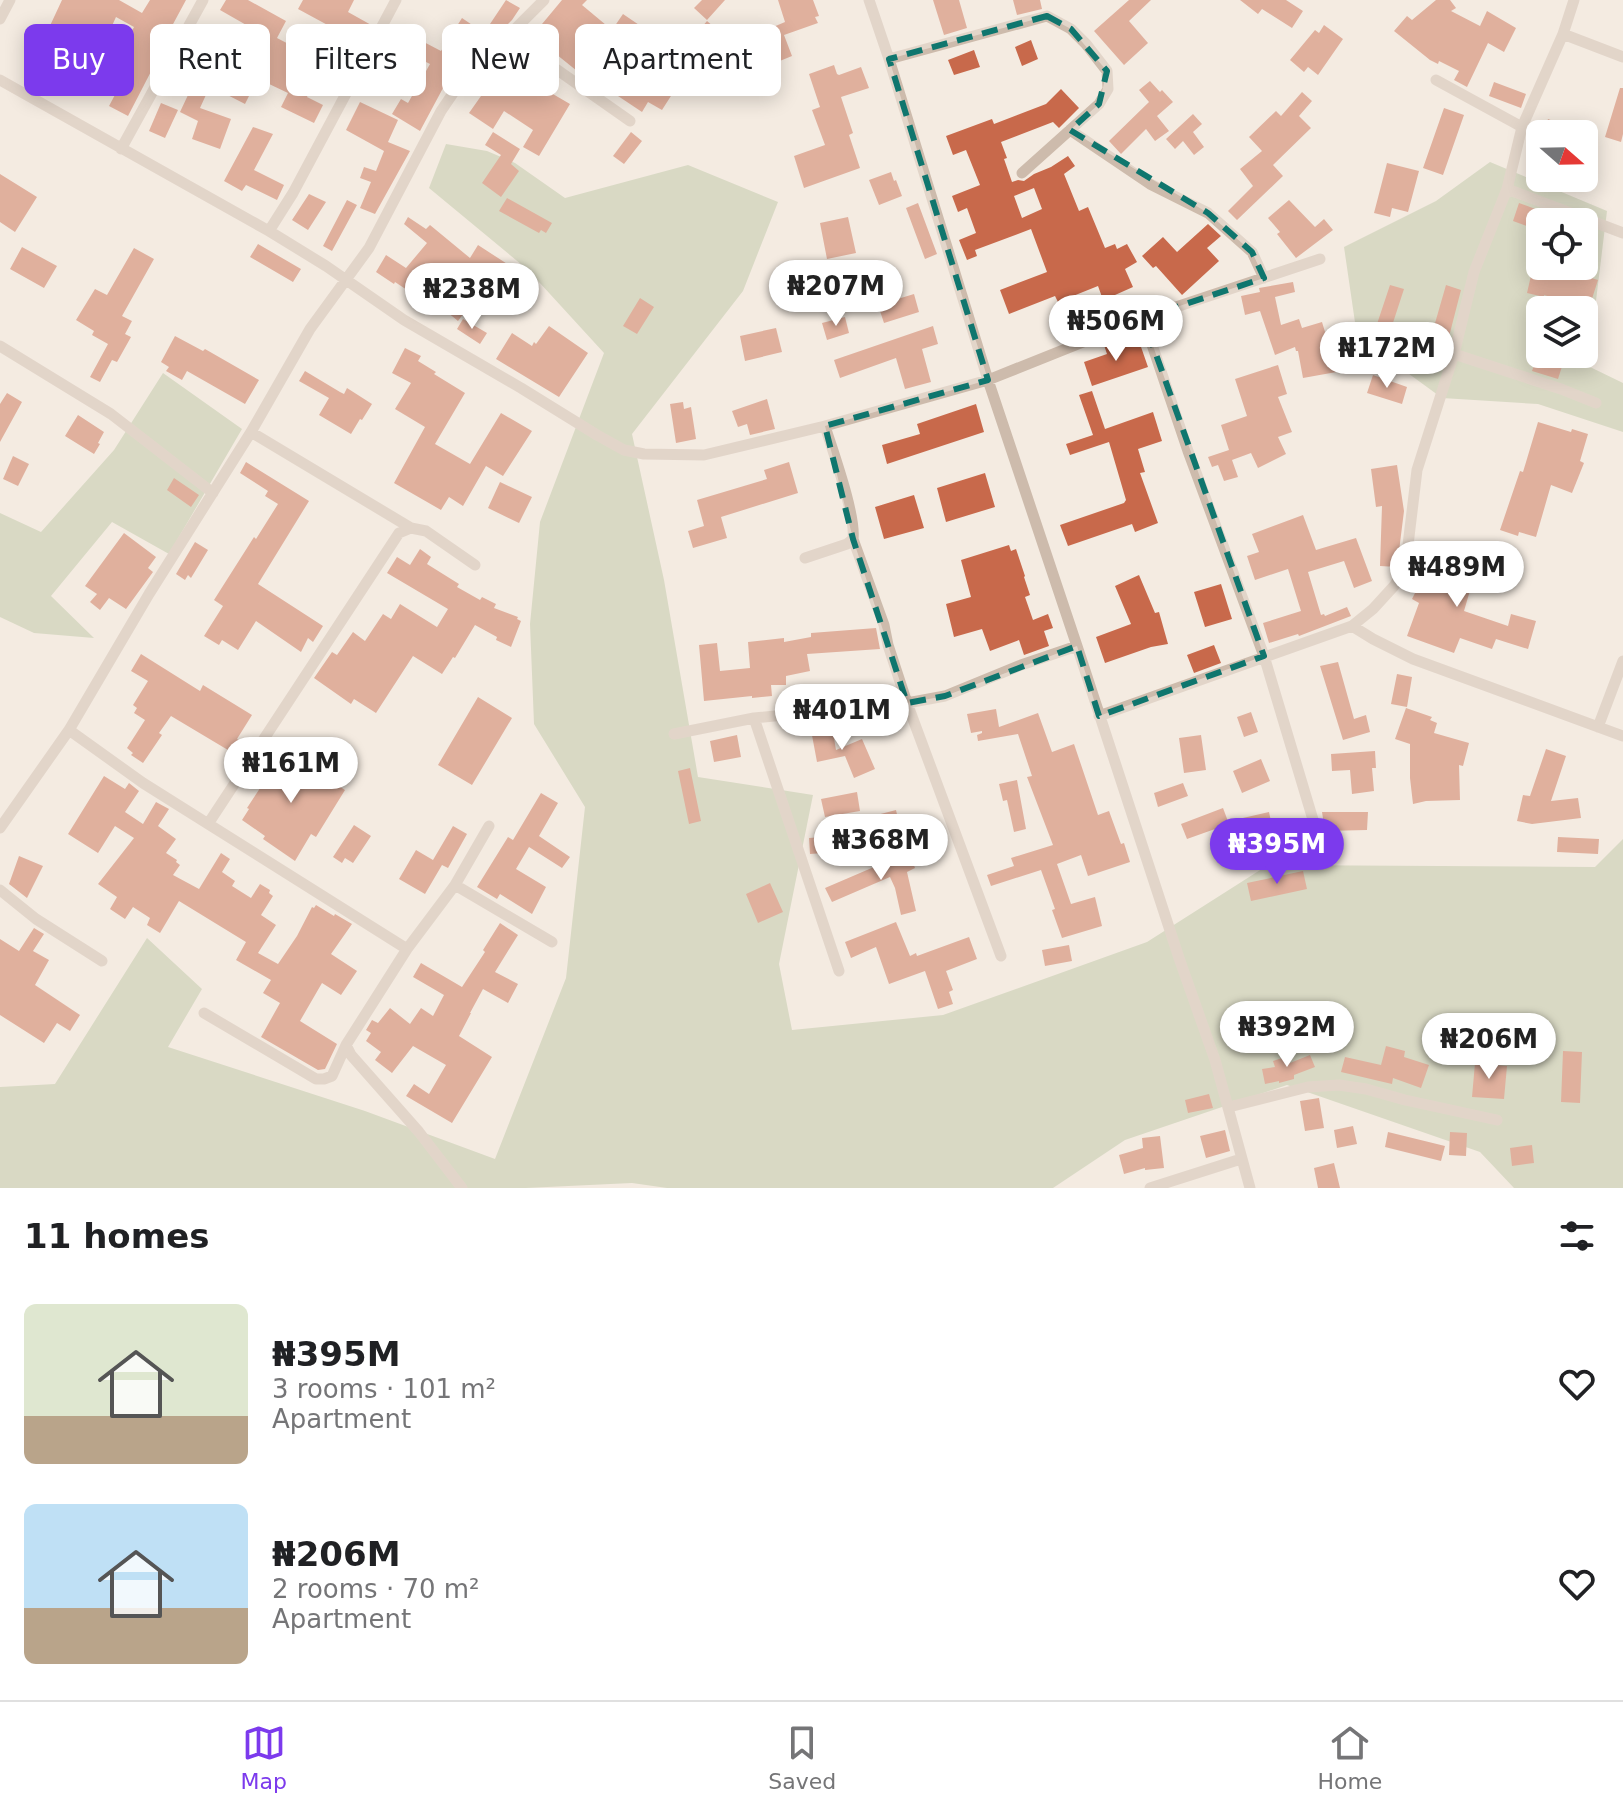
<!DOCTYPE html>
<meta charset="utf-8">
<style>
:root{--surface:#fff;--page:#f6f6f6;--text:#202124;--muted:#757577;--line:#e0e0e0;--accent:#7c3aed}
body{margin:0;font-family:"DejaVu Sans",sans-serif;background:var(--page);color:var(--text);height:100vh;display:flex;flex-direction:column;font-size:30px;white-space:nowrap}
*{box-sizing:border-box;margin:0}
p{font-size:26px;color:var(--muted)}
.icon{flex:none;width:44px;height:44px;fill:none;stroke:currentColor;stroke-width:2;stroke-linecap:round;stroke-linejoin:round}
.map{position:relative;height:1188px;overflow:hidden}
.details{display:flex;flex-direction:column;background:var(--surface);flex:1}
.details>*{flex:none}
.guide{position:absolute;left:24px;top:24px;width:800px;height:72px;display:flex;gap:16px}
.needle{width:52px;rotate:110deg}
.fabs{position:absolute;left:1526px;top:120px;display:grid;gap:16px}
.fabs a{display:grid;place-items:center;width:72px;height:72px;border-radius:12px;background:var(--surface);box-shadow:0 4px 20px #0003;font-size:40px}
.price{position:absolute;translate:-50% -68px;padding:0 18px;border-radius:28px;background:#fff;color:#222;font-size:26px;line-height:52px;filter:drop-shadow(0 2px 4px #0008)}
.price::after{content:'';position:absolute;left:50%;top:48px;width:24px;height:18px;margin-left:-12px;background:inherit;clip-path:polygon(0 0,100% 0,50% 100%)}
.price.selected{background:var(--accent);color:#fff}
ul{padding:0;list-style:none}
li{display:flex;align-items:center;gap:24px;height:200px;padding:0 24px}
li span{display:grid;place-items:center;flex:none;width:224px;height:160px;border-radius:12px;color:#555}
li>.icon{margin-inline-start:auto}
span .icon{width:96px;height:96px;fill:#fffc;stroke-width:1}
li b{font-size:34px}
h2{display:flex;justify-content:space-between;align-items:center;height:96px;padding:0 24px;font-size:34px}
.chip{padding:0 28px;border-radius:12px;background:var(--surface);box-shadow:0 4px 20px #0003;font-size:28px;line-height:72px}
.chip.selected{background:var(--accent);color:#fff}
.menu{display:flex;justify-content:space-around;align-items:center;height:112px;border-top:2px solid var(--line);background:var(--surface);font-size:22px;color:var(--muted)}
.menu a{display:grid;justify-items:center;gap:4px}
.menu .selected{color:var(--accent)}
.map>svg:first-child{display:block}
.green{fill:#b8c4a0;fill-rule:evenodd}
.building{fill:#c8694b;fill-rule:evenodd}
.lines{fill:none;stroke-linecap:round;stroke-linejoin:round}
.street{stroke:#cdbbac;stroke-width:11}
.marked{fill:none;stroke:#0f766e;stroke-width:6;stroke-dasharray:16 10;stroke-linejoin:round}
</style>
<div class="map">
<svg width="1623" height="1188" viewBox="0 0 1623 1188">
<rect width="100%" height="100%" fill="#f4ebe1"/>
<path class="green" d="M446,144L487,151L515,163L565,198L688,165L778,202L743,291L632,434L664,580L698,777L813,795L779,964L792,1030L943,1015L1147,942L1268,865L1595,867L1623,839V1188H1514L1480,1152L1287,1085L1125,1140L1053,1188H667L632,1183L526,1188H0V1087L55,1084L147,938L202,989L168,1047L365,1111L495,1159L566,978L585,807L534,724L530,624L540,522L604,353L528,270L429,188Z
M1490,162L1607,211L1588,366L1623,383V432L1538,404L1442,398L1357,336L1344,247L1436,201ZM1540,222H1584V266H1540ZM1540,310H1584V354H1540Z
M163,373L242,429L169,554L112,522L51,596L94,638L34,633L0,617V513L41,532L114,450Z"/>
<path class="building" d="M62,0H119L142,13L150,0H186L172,26L178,29L161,60L158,58L128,116L109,106L125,76L112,70L134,27L116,17L95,63L88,59L75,86L67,82L63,90L36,76L57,35L48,30Z
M226,0H248L286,21L277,38L306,53L296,71L315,82L307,97L323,105L314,123L281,107L288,93L267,83L265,89L255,84L245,104L210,86L200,108L231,119L220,149L192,139L198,121L180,112L196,78L185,73L191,62L224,78L236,55L233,54L248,26L220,10Z
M303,0H354L348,12L373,26L367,36L350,27L346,35L298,9Z
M506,0L520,8L512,20L475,57L467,51L452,76L450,75L420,131L392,114L401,99L408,103L430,64L412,55L420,40L441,51L462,18L484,33Z
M562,0H587L582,5L612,30L623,14L645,29L644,31L659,44L645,61L668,73L680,53L707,21L728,39L702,71L692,63L662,110L648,102L642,112L609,90L612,87L584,63L577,71L551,50L554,46L537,30Z
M702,0H725L707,20L694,8Z
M778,0H813L819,16L815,17L818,23L784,35L792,56L770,65L757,34L785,22Z
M933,0H959L967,28L944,35Z
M1013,0H1040L1042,9L1017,15Z
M1129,0H1151L1129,21L1148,43L1124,65L1094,31Z
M1240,0H1286L1303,11L1292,28L1262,9L1258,14Z
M1436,0H1450L1456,8L1451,11L1480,26L1487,11L1516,28L1504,52L1488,43L1467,87L1454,80L1459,71L1439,61L1438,64L1430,60L1394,31L1407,16L1412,20Z
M1324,25L1343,39L1318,75L1308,67L1304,72L1290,60L1315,30L1319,33Z
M1031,40L1038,59L1022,66L1015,47Z
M974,50L980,67L954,75L948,60Z
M520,59L535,72L531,77L546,90L570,104L539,156L523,147L533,130L504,111L493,129L469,113L481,96L478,94L487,80L497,87Z
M834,65L837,74L839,75L861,67L869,88L841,97L853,133L849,135L860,168L804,188L794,156L825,145L812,110L820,107L809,74Z
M1150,81L1160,92L1162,90L1173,102L1157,116L1169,131L1155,141L1146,129L1121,154L1109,141L1149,102L1139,90Z
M1494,82L1526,94L1521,108L1489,96Z
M1620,88H1623V134L1621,142L1605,137Z
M1061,89L1079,108L1059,128L1053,122L1001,142L1007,158L1004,159L1012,182L1018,180L1024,181L1034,174L1051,167L1068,156L1075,166L1064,174L1079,211L1088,207L1105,248L1115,244L1117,249L1127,244L1137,262L1125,269L1133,287L1115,295L1118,303L1106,308L1098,286L1058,302L1055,296L1009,314L1000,290L1047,272L1031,229L975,250L977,256L967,260L959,240L976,233L967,208L958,212L952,196L980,185L966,150L953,155L946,136L992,119L994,124L1046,104ZM1034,188L1042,209L1022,218L1014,196Z
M1302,92L1312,101L1299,116L1311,128L1273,165L1283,176L1237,220L1228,211L1253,186L1240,169L1262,151L1249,137L1276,111L1281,116Z
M360,102L398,120L388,142L410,151L375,214L360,208L371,182L360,178L364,167L376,171L384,151L346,130Z
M161,103L178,110L165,138L149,131Z
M1444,108L1464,115L1443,175L1423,168Z
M1193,114L1202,124L1193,132L1204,147L1194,155L1183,141L1175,149L1166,139Z
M1548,119L1584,133V134H1543Z
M253,127L273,134L254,170L284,185L277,200L246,185L242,191L224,181Z
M493,132L520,149L511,164L519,171L501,197L482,183L501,155L485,145Z
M631,132L642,141L624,164L613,156Z
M1387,163L1419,171L1408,212L1392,208L1390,217L1374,213Z
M891,172L894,181L896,180L902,196L879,205L869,180Z
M0,174L37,197L15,232L0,222Z
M309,194L326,202L308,230L292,220Z
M507,198L552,223L546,233L541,230L539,233L499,211Z
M347,200L357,205L332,251L323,246Z
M1289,200L1315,227L1324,219L1333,230L1296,258L1277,234L1280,232L1268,218Z
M918,203L937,254L925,259L906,208Z
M1519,203L1570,222H1540V231L1513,221Z
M408,217L426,229L430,225L470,258L478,245L518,271L509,285L503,281L485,307L474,299L458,321L441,307L436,315L420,303L422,300L395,282L394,284L376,272L386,255L406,268L427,243L404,224Z
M848,217L856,253L827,259L820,223Z
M1208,224L1221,236L1207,248L1219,261L1182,295L1156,266L1153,268L1142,256L1163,237L1177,252Z
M258,244L301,269L293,282L250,257Z
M22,247L57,266L44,288L10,269Z
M134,248L154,259L122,316L132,321L125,334L131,337L117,362L112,360L100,382L90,377L108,344L92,335L94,331L76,320L95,289L107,295Z
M1533,267L1570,276L1571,272L1598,280L1589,308L1544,295V297L1527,293Z
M1293,282L1295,292L1275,297L1281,325L1299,319L1302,328L1322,322L1329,345L1348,338L1358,368L1343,374L1342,371L1303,378L1298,351H1296L1295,347L1275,355L1260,311L1245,315L1241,296L1260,292L1259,288Z
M1390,285L1404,289L1389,335L1375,330Z
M1446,285L1461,290L1444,356L1427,351Z
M914,294L919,312L884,323L878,305Z
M640,298L654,307L637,334L623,326Z
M845,317L849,333L827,340L822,323Z
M463,319L487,333L480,344L457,329Z
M549,326L588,353L559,397L496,359L512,333L532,346L534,342L536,344Z
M933,326L938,344L922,349L931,382L905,389L896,358L840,378L834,360Z
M776,328L782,352L745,361L740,336Z
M175,336L203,351L205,349L259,380L245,404L187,371L182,380L166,371L169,367L161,362Z
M1116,341L1118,348L1129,344L1130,347L1140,344L1148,367L1092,386L1084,362L1107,354L1104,345Z
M405,348L421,356L418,361L436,372L434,374L465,393L435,444L470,464L501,413L532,431L503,476L486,466L463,506L449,497L441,510L394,483L425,427L395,409L411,383L392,373Z
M1538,354H1566L1558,379L1532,371Z
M1278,365L1287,394L1278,397L1292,432L1278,437L1286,454L1258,468L1251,453L1232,460L1238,477L1224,481L1218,465L1212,467L1208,457L1229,450L1221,425L1247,416L1235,379Z
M305,371L340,392L344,394L347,388L372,404L362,420L360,419L351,434L319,415L329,398L299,381Z
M1373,375L1407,387L1402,404L1367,393Z
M1092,391L1105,429L1153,412L1162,441L1138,449L1145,472L1140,473L1158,523L1135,532L1132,524L1068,546L1060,525L1124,503L1126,500L1109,442L1070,455L1066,444L1093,435L1079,395Z
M7,393L22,402L0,442V404Z
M767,399L775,429L750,435L747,424L738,427L732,411Z
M683,402L684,409L691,407L696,439L676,443L670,404Z
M976,404L984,432L887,464L882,445L920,434L917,424Z
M78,415L104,432L98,443L100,444L94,454L65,436Z
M1538,422L1571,432L1572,429L1588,434L1580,461L1584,463L1572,493L1551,485L1536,537L1519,532L1518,536L1500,530L1520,471L1523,472Z
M13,456L29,464L18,486L3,479Z
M246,462L309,501L258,584L323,626L313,642L308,638L301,652L256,621L238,650L222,640L219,645L204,636L223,606L214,600L254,537L256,539L278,504L265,496L268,491L240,473Z
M789,462L798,493L721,517L727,538L693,548L688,531L704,526L697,500L767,479L764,470Z
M1397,465L1404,511L1397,567L1380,566L1382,506L1376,507L1371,469Z
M985,473L995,507L946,522L937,488Z
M174,478L199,495L191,507L167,490Z
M500,482L532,497L519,523L488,508Z
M914,495L924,528L884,539L875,507Z
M1303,515L1316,550L1356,538L1372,581L1354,588L1344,561L1308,572L1321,615L1324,614L1325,616L1347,607L1351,616L1299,636L1298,634L1269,643L1263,623L1301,611L1288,569L1255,580L1247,556L1259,552L1252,534Z
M124,533L156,557L148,568L153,572L126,609L109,598L100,610L90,602L97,594L85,586Z
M195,542L208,550L191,578L188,575L185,580L176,574Z
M1009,545L1011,551L1016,549L1025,576L1024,577L1030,595L1025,597L1033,620L1048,614L1053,628L1044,631L1049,646L1024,655L1019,640L990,651L982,629L954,637L946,604L971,597L961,560Z
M420,549L431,557L427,564L459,584L457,587L480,600L482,597L496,604L494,608L518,617L517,619L521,621L511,647L496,640L497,637L475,625L455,658L453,657L442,674L413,656L376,713L354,699L351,704L314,678L332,652L337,655L353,632L365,641L383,614L391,619L400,604L437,627L448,609L387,573L397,557L410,565Z
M1436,550L1456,557L1454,563L1476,570L1464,611L1508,626L1511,614L1536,621L1528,649L1496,639L1492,649L1460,638L1454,653L1407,636L1419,603L1412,599L1424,575L1413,572L1416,553L1432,559Z
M1139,575L1155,613L1159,612L1168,644L1151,647L1105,663L1096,637L1131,624L1115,586Z
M1221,584L1232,619L1205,627L1194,592Z
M876,628L880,649L807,654L810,671L786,676V685H771L772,696L752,698V696L704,701L699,645L717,643L720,671L750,668L748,642L784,638V642L811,637V633Z
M1214,645L1221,663L1194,673L1187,655Z
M141,654L200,691L203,685L252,715L237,739L245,744L238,756L171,716L159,733L162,735L143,763L131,755L133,753L127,748L145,720L134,713L137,708L133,705L148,681L131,671Z
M1338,662L1354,719L1366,715L1370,732L1343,740L1320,666Z
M1397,674L1412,677L1407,707L1391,704Z
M478,697L512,718L472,785L438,765Z
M1406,708L1432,717L1430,720L1437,723L1434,733L1469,743L1463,766L1459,765L1460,800L1426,801L1413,804L1410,778V744L1395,739Z
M996,709L999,727L1038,713L1052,752L1074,744L1098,815L1109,811L1121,844L1124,843L1130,862L1088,876L1081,855L1057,864L1071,904L1095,897L1102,926L1062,938L1052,910L1055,909L1041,870L991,886L987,875L1014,866L1011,858L1053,845L1027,777L1032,776L1018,734L978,741L977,735L982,733V731L971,733L967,714Z
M1251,712L1258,732L1244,737L1237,717Z
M832,726L836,750L862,739L875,769L854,778L845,756L817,762L811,730Z
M737,735L741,757L714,762L710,741Z
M1201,735L1206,770L1184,773L1179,738Z
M269,748L308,775L312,769L345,790L316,837L311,834L295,861L263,839L265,836L242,820L249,809L247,808L274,767L262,759Z
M1546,749L1566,756L1551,801L1578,798L1581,818L1532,824L1517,821L1523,795L1530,796Z
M1375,751L1376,768H1372L1374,791L1352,794L1350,770L1332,771L1331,754Z
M1261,759L1270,781L1242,793L1233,771Z
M690,768L701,821L689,824L678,771Z
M104,776L125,789L129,783L139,791L125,812L143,824L156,802L169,809L158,826L176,839L166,853L177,860L176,862L180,865L173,875L199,889L221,853L230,859L222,872L235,881L232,886L251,898L260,884L270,890L269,893L273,896L261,915L276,925L258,953L278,964L297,936L312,907L314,908L316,905L334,916L335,914L352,924L331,954L357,971L341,995L322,983L300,1021L337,1044L325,1069L318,1070L261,1037L280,1003L263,993L271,980L236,960L246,942L179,901L160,933L147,925L150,918L133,907L125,919L110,909L117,897L98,884L134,838L115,826L98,853L68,834Z
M1017,780L1026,829L1014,832L1007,800L1003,801L999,784Z
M1183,783L1188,796L1158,807L1154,793Z
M857,792L860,811L825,817L821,799Z
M541,793L558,803L539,836L570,857L562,868L529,847L516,869L546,887L532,914L500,894L497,899L477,887L508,837L513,840Z
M1223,808L1229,824L1187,839L1181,824Z
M896,810L902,836L907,847L810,854L809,838L873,833L869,817Z
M1269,812L1274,835L1296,829L1301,847L1243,863L1234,820Z
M1322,812H1368L1367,830L1325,831Z
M354,825L371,836L353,863L345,858L342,863L333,857Z
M453,826L467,834L448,868L442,865L425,894L399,879L416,850L433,860Z
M1558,837L1599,839L1598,854L1557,852Z
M909,852L915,868L907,872L916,911L901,915L895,888L890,877L832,902L825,888Z
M19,856L43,866L27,898L9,884Z
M1303,871L1307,889L1251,901L1247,883Z
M770,883L783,912L758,923L746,894Z
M896,922L910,956L916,953L917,956L969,937L977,959L946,971L953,990L949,992L953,1004L938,1009L925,971L889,984L876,947L851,958L845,942Z
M500,923L518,935L495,972L518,984L508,1003L483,989L470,1013H471L459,1036L492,1057L452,1123L406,1096L414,1084L429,1094L446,1065L413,1046L392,1073L375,1060L381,1052L366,1041L371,1033L366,1030L372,1020L378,1023L390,1008L410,1024L421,1008L433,1016L444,995L413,977L421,963L462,987L485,952L483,950Z
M34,928L44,934L33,951L49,960L35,985L80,1015L70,1031L57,1023L44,1043L0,1015V939L19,951Z
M1069,945L1072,961L1045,966L1042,950Z
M1386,1046L1405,1051L1404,1057L1429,1065L1421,1088L1393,1078L1392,1084L1341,1072L1345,1057L1381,1065Z
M1563,1051L1582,1052L1580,1103L1561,1102Z
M1310,1055L1315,1067L1294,1075V1079L1279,1083V1081L1265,1084L1262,1069L1275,1067L1273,1061L1288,1056L1290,1063Z
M1475,1063L1507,1066L1504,1099L1472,1097Z
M1209,1094L1213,1108L1188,1113L1185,1100Z
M1319,1098L1324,1128L1305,1131L1300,1101Z
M1353,1126L1357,1144L1337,1148L1334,1130Z
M1225,1130L1230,1151L1206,1158L1200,1136Z
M1388,1132L1445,1146L1441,1161L1385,1147Z
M1450,1132L1467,1133L1466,1156L1449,1155Z
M1160,1136L1164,1168L1145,1170V1168L1124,1174L1119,1155L1143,1148L1142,1138Z
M1532,1145L1534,1163L1512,1166L1510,1148Z
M1334,1163L1340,1188H1318L1314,1168Z"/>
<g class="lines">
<path class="street" d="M869,0L889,59L988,380L1077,646L1179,958L1215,1060L1250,1188
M0,19L10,0
M1563,34L1623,57
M509,36L630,121
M889,59L1047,16L1071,29L1086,44L1107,71L1108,89L1099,104L1022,173
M0,80L269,231L326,266L404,320L521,388L597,435L624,450L644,454L704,455L825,426L988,380L1143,318L1320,259
M1436,80L1522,127
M1070,130L1150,184L1208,213L1252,252L1264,278
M121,149L203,0
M1507,189L1623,233
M269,231L293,193L396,0
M1143,318L1188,451L1264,656L1317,833
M0,346L111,414L213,493
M1454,354L1561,389L1596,403
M251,432L411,528
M853,539L884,625L888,645L907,703L1001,956
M805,558L847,544L853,539C856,515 833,452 825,426
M1352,626L1373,639L1413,659L1623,736
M1099,716L1352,626L1373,609L1394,586L1405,570L1417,470L1454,354L1474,272L1507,189L1522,127L1563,34L1574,0
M754,718L839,971
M1598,727L1623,661
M69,730L143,783L407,949
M674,734L754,718L907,703L945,696L1021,665L1077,646
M208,824L399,533L411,528L426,531L475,565
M0,828L69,730L149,594L251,432L310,329L369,248L441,111L458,86L544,0
M455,885L552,942
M0,890L36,919L102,961
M204,1013L316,1079H324L332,1076L346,1045
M1229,1107L1308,1087L1339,1085L1366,1089L1405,1100L1497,1120
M462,1188L419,1132L351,1055L346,1045L407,949L455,885L489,826
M1150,1188L1241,1159"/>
</g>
<path d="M0 0H1623V1188H0ZM1047,16L1071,29L1107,71L1099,104L1070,130L1208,213L1252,252L1264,278L1143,318L1264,656L1099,716L1077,646L945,696L907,703L853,539L825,426L988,380L889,59Z" fill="#f4ebe1" fill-opacity=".55" fill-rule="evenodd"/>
<path class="marked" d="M1047,16L1071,29L1107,71L1099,104L1070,130L1208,213L1252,252L1264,278L1143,318L1264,656L1099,716L1077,646L945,696L907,703L853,539L825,426L988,380L889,59Z"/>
</svg>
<div class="fabs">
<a><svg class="needle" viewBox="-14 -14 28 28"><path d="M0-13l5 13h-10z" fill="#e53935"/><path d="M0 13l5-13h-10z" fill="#757577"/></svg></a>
<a><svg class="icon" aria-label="locate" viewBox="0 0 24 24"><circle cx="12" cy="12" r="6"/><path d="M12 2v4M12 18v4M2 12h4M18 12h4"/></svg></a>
<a><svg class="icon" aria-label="layers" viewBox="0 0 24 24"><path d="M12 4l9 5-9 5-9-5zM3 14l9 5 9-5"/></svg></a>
</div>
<b class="price" style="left:836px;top:328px">₦207M</b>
<b class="price" style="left:472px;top:331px">₦238M</b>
<b class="price" style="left:1116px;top:363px">₦506M</b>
<b class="price" style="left:1387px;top:390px">₦172M</b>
<b class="price" style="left:1457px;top:609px">₦489M</b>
<b class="price" style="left:842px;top:752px">₦401M</b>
<b class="price" style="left:291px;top:805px">₦161M</b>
<b class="price" style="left:881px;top:882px">₦368M</b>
<b class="price selected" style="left:1277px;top:886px">₦395M</b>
<b class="price" style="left:1287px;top:1069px">₦392M</b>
<b class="price" style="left:1489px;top:1081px">₦206M</b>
<div class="guide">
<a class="chip selected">Buy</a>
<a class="chip">Rent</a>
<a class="chip">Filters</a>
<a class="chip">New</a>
<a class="chip">Apartment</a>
</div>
</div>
<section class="details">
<h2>11 homes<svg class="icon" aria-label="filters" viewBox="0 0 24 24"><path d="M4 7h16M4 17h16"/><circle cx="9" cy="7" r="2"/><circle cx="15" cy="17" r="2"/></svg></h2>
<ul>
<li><span style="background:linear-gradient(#dfe7d0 70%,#b9a48a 0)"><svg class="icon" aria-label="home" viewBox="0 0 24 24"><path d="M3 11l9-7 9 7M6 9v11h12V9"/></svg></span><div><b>₦395M</b><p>3 rooms · 101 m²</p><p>Apartment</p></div><svg class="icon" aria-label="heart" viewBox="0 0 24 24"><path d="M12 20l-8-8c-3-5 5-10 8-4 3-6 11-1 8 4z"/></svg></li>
<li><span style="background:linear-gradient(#bfe0f5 65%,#b9a48a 0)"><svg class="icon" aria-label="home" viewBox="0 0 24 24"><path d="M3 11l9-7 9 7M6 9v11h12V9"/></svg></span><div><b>₦206M</b><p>2 rooms · 70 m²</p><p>Apartment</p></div><svg class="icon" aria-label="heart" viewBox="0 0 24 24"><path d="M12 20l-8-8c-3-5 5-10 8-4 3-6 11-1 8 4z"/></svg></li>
</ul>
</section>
<nav class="menu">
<a class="selected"><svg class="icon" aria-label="map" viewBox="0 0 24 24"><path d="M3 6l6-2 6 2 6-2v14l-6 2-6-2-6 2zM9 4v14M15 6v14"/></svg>Map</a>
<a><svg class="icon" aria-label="saved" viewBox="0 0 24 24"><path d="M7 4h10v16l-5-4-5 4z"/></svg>Saved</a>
<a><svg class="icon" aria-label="home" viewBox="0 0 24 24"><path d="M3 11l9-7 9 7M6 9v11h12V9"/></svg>Home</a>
</nav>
